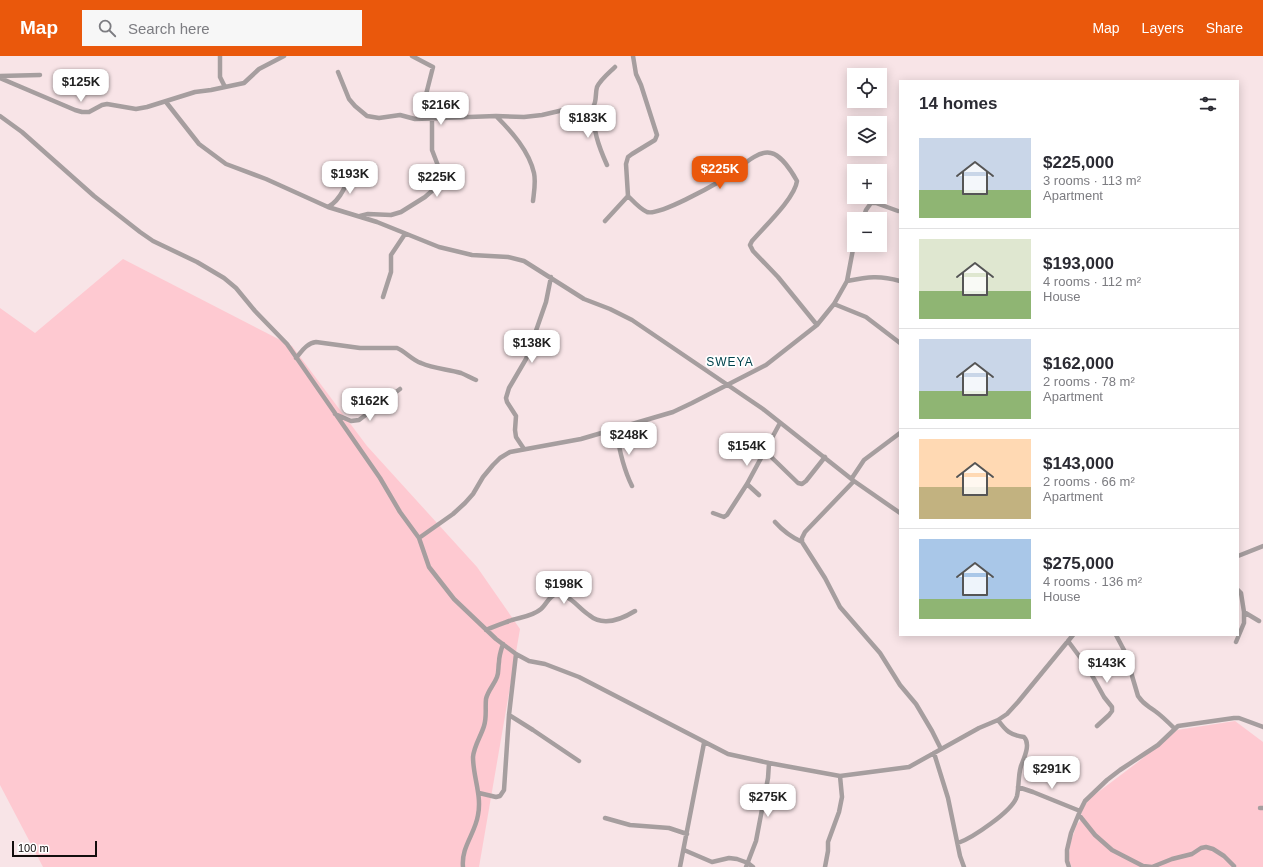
<!DOCTYPE html>
<meta charset="utf-8">
<style>
:root{--surface:#fff;--page:#f7f7f7;--text:#2b2b33;--muted:#7c7c81;--line:#e1e1e2;--accent:#ea580c}
body{margin:0;font-family:Helvetica,sans-serif;background:var(--page);color:var(--text);height:100vh;display:flex;flex-direction:column;font-size:15px;white-space:nowrap}
*{box-sizing:border-box;margin:0}
p{font-size:13px;color:var(--muted)}
.icon{flex:none;width:22px;height:22px;fill:none;stroke:currentColor;stroke-width:2;stroke-linecap:round;stroke-linejoin:round}
.map{position:relative;flex:1;overflow:hidden}
.sheet{position:absolute;left:899px;top:24px;width:340px;height:556px;display:flex;flex-direction:column;background:var(--surface);border-radius:0px;box-shadow:0 2px 10px #0003}
.sheet>*{flex:none}
.fabs{position:absolute;left:847px;top:12px;display:grid;gap:8px}
.fabs a{display:grid;place-items:center;width:40px;height:40px;border-radius:0px;background:var(--surface);box-shadow:0 2px 10px #0003;font-size:20px}
.scale{position:absolute;left:12px;bottom:10px;width:85px;box-sizing:border-box;padding-left:4px;border:2px solid #130d0d;border-top:0;font-size:11px;line-height:14px;white-space:nowrap;color:#130d0d;-webkit-text-stroke:3px #fff;paint-order:stroke}
.price{position:absolute;translate:-50% -34px;padding:0 9px;border-radius:8px;background:#fff;color:#222;font-size:13px;line-height:26px;filter:drop-shadow(0 1px 2px #0008)}
.price::after{content:'';position:absolute;left:50%;top:24px;width:12px;height:9px;margin-left:-6px;background:inherit;clip-path:polygon(0 0,100% 0,50% 100%)}
.price.selected{background:var(--accent);color:#fff}
ul{padding:0;list-style:none}
li{display:flex;align-items:center;gap:12px;height:100px;padding:0 20px}
li+li{border-top:1px solid var(--line)}
li span{display:grid;place-items:center;flex:none;width:112px;height:80px;border-radius:0px;color:#555}
li>.icon{margin-inline-start:auto}
span .icon{width:48px;height:48px;fill:#fffc;stroke-width:1}
li b{font-size:17px}
h2{display:flex;justify-content:space-between;align-items:center;height:48px;padding:0 20px;font-size:17px}
header{display:flex;align-items:center;gap:24px;box-sizing:border-box;height:56px;padding:0 20px;background:var(--accent);color:#fff}
header strong{font-size:19px}
nav{display:flex;gap:22px;margin-inline-start:auto;font-size:14px}
.search{width:280px;height:36px;background:var(--page);display:flex;align-items:center;gap:10px;box-sizing:border-box;padding:0 14px;border-radius:0px;color:var(--muted);font-size:15px}
.map>svg:first-child{display:block}
.green{fill:#fec9d1}
.lines{fill:none;stroke-linecap:round;stroke-linejoin:round}
.minor{stroke:#a69e9f;stroke-width:4.5}
.labels{text-anchor:middle;dominant-baseline:central;stroke-width:3.5;stroke-linejoin:round;paint-order:stroke}
.quarter-label{font-size:12px;letter-spacing:1px;fill:#01424c;stroke:#fff}
</style>
<header>
<strong>Map</strong>
<div class="search"><svg class="icon" aria-label="search" viewBox="0 0 24 24"><circle cx="10" cy="10" r="6"/><path d="M15 15l6 6"/></svg>Search here</div>
<nav><a>Map</a><a>Layers</a><a>Share</a></nav>
</header>
<div class="map">
<svg width="1263" height="811" viewBox="0 0 1263 811">
<rect width="100%" height="100%" fill="#f8e4e7"/>
<path class="green" d="M123,203L292,290L367,390L477,511L520,573L479,811H43L0,729V252L35,277Z
M1235,665L1263,686V811H1072L1068,804L1071,785L1077,768L1080,765L1082,754L1089,743L1138,706L1177,674Z"/>
<g class="lines">
<path class="minor" d="M220,0V21L225,31
M412,0L433,11L420,62
M633,0L636,18L641,29L657,79L655,84L632,98L628,101L626,108L628,140C634,146 640,153 647,156C659,160 712,130 724,123C737,115 757,93 771,97C781,99 792,116 797,125C795,142 764,171 752,185L750,189L753,195L778,221L817,269
M338,16L349,43L355,50L367,60L379,62L400,59L415,63L496,60C512,76 529,95 534,117C536,126 534,136 533,145
M0,20L40,19
M0,22L75,54L82,56H89L102,49L107,48L136,53L147,51L195,36L211,34L244,27L259,13L284,0
M166,46L199,88L226,108L266,123L328,151L377,166L439,191L472,199L508,201L524,205L584,243L610,253L632,264L763,353L854,425L900,457
M593,51C593,74 598,89 607,109
M0,60L22,76L94,140L140,176L153,185L197,206L224,222L236,232L255,255L287,288L380,422L400,456L419,482L429,511L454,543L496,583L516,598L529,605L545,608L579,621L728,698L769,707L840,720L909,711L979,672L998,664L1007,658L1018,646L1073,579
M496,60L524,61L542,59L572,52L585,53L593,51C597,45 595,38 597,31C601,23 609,17 615,11
M328,151C341,144 348,126 351,112
M360,160L368,158L391,159L401,156L425,141L433,134L438,128L440,115L432,94V62
M863,163L866,154L871,147H876L898,155
M605,165L628,140
M847,225C868,221 879,219 900,225
M383,241L391,216V199L405,178
M834,248L866,261L900,287
M296,302C302,295 307,287 316,286L360,292H397C406,296 412,304 421,307C434,313 448,313 461,317C466,319 471,322 476,324
M335,358L351,365L359,364L400,333
M616,373C619,393 623,412 632,430
M524,393L516,381L515,374L516,360L507,346L506,342L509,332L526,303L531,289L546,246L551,221
M764,394L798,427L802,428L806,425L825,401
M852,422L864,404L900,377
M854,425L805,476L802,482V486L825,522L840,551L880,597L900,629L916,648L932,675L941,693
M747,428L759,439
M713,457L724,461L727,459L747,428L780,367
M775,466C783,475 791,481 802,486
M419,482L453,458L465,447L473,438L483,421L493,409L500,402L510,396L581,383L673,356L692,347L766,309L817,269L834,248L847,225L854,188
M1238,500L1263,490
M1238,534L1241,537L1244,556L1259,565
M486,574C495,570 504,567 512,564C522,561 533,560 541,553C546,549 549,540 556,538C559,537 562,539 565,540C575,545 580,553 589,559C603,571 622,563 635,555
M1116,579L1125,596L1138,640C1144,649 1147,649 1155,655C1162,660 1169,667 1175,673
M1068,585L1088,612L1104,641L1112,651V655L1109,659L1097,670
M1236,586L1244,567V556
M509,659L533,674L579,705
M934,697L948,742L960,800L964,811
M1018,731L1033,736L1080,755
M479,737L496,741L500,740L504,734L509,659L516,598
M1260,752H1263
M1079,759L1095,779L1112,794L1143,810L1152,811L1172,803L1192,798L1201,792L1206,791L1213,793L1224,800L1234,810
M605,762L630,769L669,772L687,778
M958,787C972,782 1013,755 1017,740C1019,731 1018,720 1021,710C1024,702 1031,688 1024,681C1010,679 1006,675 998,664
M684,794L712,806L729,802L737,803L748,807L753,811
M463,811C461,791 475,778 478,759C482,739 473,721 473,701C474,690 481,680 484,670C487,661 485,652 486,643C488,634 494,629 497,621C499,616 498,611 499,606C499,600 501,594 503,588
M680,811L704,687
M746,811L756,785L768,722L769,707
M825,811L828,795V786L839,756L842,741L840,720
M1069,811L1067,805V794L1071,777L1080,755L1085,745L1107,724L1120,714L1158,689L1178,670L1234,662H1239L1263,671"/>
</g>
<g class="labels">
<g class="quarter-label">
<text x="730" y="306">SWEYA</text>
</g>
</g>
</svg>
<div class="fabs">
<a><svg class="icon" aria-label="locate" viewBox="0 0 24 24"><circle cx="12" cy="12" r="6"/><path d="M12 2v4M12 18v4M2 12h4M18 12h4"/></svg></a>
<a><svg class="icon" aria-label="layers" viewBox="0 0 24 24"><path d="M12 4l9 5-9 5-9-5zM3 14l9 5 9-5"/></svg></a>
<a>+</a>
<a>−</a>
</div>
<div class="scale">100 m</div>
<b class="price" style="left:81px;top:47px">$125K</b>
<b class="price" style="left:441px;top:70px">$216K</b>
<b class="price" style="left:588px;top:83px">$183K</b>
<b class="price selected" style="left:720px;top:134px">$225K</b>
<b class="price" style="left:350px;top:139px">$193K</b>
<b class="price" style="left:437px;top:142px">$225K</b>
<b class="price" style="left:532px;top:308px">$138K</b>
<b class="price" style="left:370px;top:366px">$162K</b>
<b class="price" style="left:629px;top:400px">$248K</b>
<b class="price" style="left:747px;top:411px">$154K</b>
<b class="price" style="left:564px;top:549px">$198K</b>
<b class="price" style="left:1107px;top:628px">$143K</b>
<b class="price" style="left:1052px;top:734px">$291K</b>
<b class="price" style="left:768px;top:762px">$275K</b>
<section class="sheet">
<h2>14 homes<svg class="icon" aria-label="filters" viewBox="0 0 24 24"><path d="M4 7h16M4 17h16"/><circle cx="9" cy="7" r="2"/><circle cx="15" cy="17" r="2"/></svg></h2>
<ul>
<li><span style="background:linear-gradient(#c9d6e8 65%,#8fb573 0)"><svg class="icon" aria-label="home" viewBox="0 0 24 24"><path d="M3 11l9-7 9 7M6 9v11h12V9"/></svg></span><div><b>$225,000</b><p>3 rooms · 113 m²</p><p>Apartment</p></div></li>
<li><span style="background:linear-gradient(#dfe7d0 65%,#8fb573 0)"><svg class="icon" aria-label="home" viewBox="0 0 24 24"><path d="M3 11l9-7 9 7M6 9v11h12V9"/></svg></span><div><b>$193,000</b><p>4 rooms · 112 m²</p><p>House</p></div></li>
<li><span style="background:linear-gradient(#c9d6e8 65%,#8fb573 0)"><svg class="icon" aria-label="home" viewBox="0 0 24 24"><path d="M3 11l9-7 9 7M6 9v11h12V9"/></svg></span><div><b>$162,000</b><p>2 rooms · 78 m²</p><p>Apartment</p></div></li>
<li><span style="background:linear-gradient(#ffd9b3 60%,#c2b280 0)"><svg class="icon" aria-label="home" viewBox="0 0 24 24"><path d="M3 11l9-7 9 7M6 9v11h12V9"/></svg></span><div><b>$143,000</b><p>2 rooms · 66 m²</p><p>Apartment</p></div></li>
<li><span style="background:linear-gradient(#a9c7e8 75%,#8fb573 0)"><svg class="icon" aria-label="home" viewBox="0 0 24 24"><path d="M3 11l9-7 9 7M6 9v11h12V9"/></svg></span><div><b>$275,000</b><p>4 rooms · 136 m²</p><p>House</p></div></li>
</ul>
</section>
</div>
